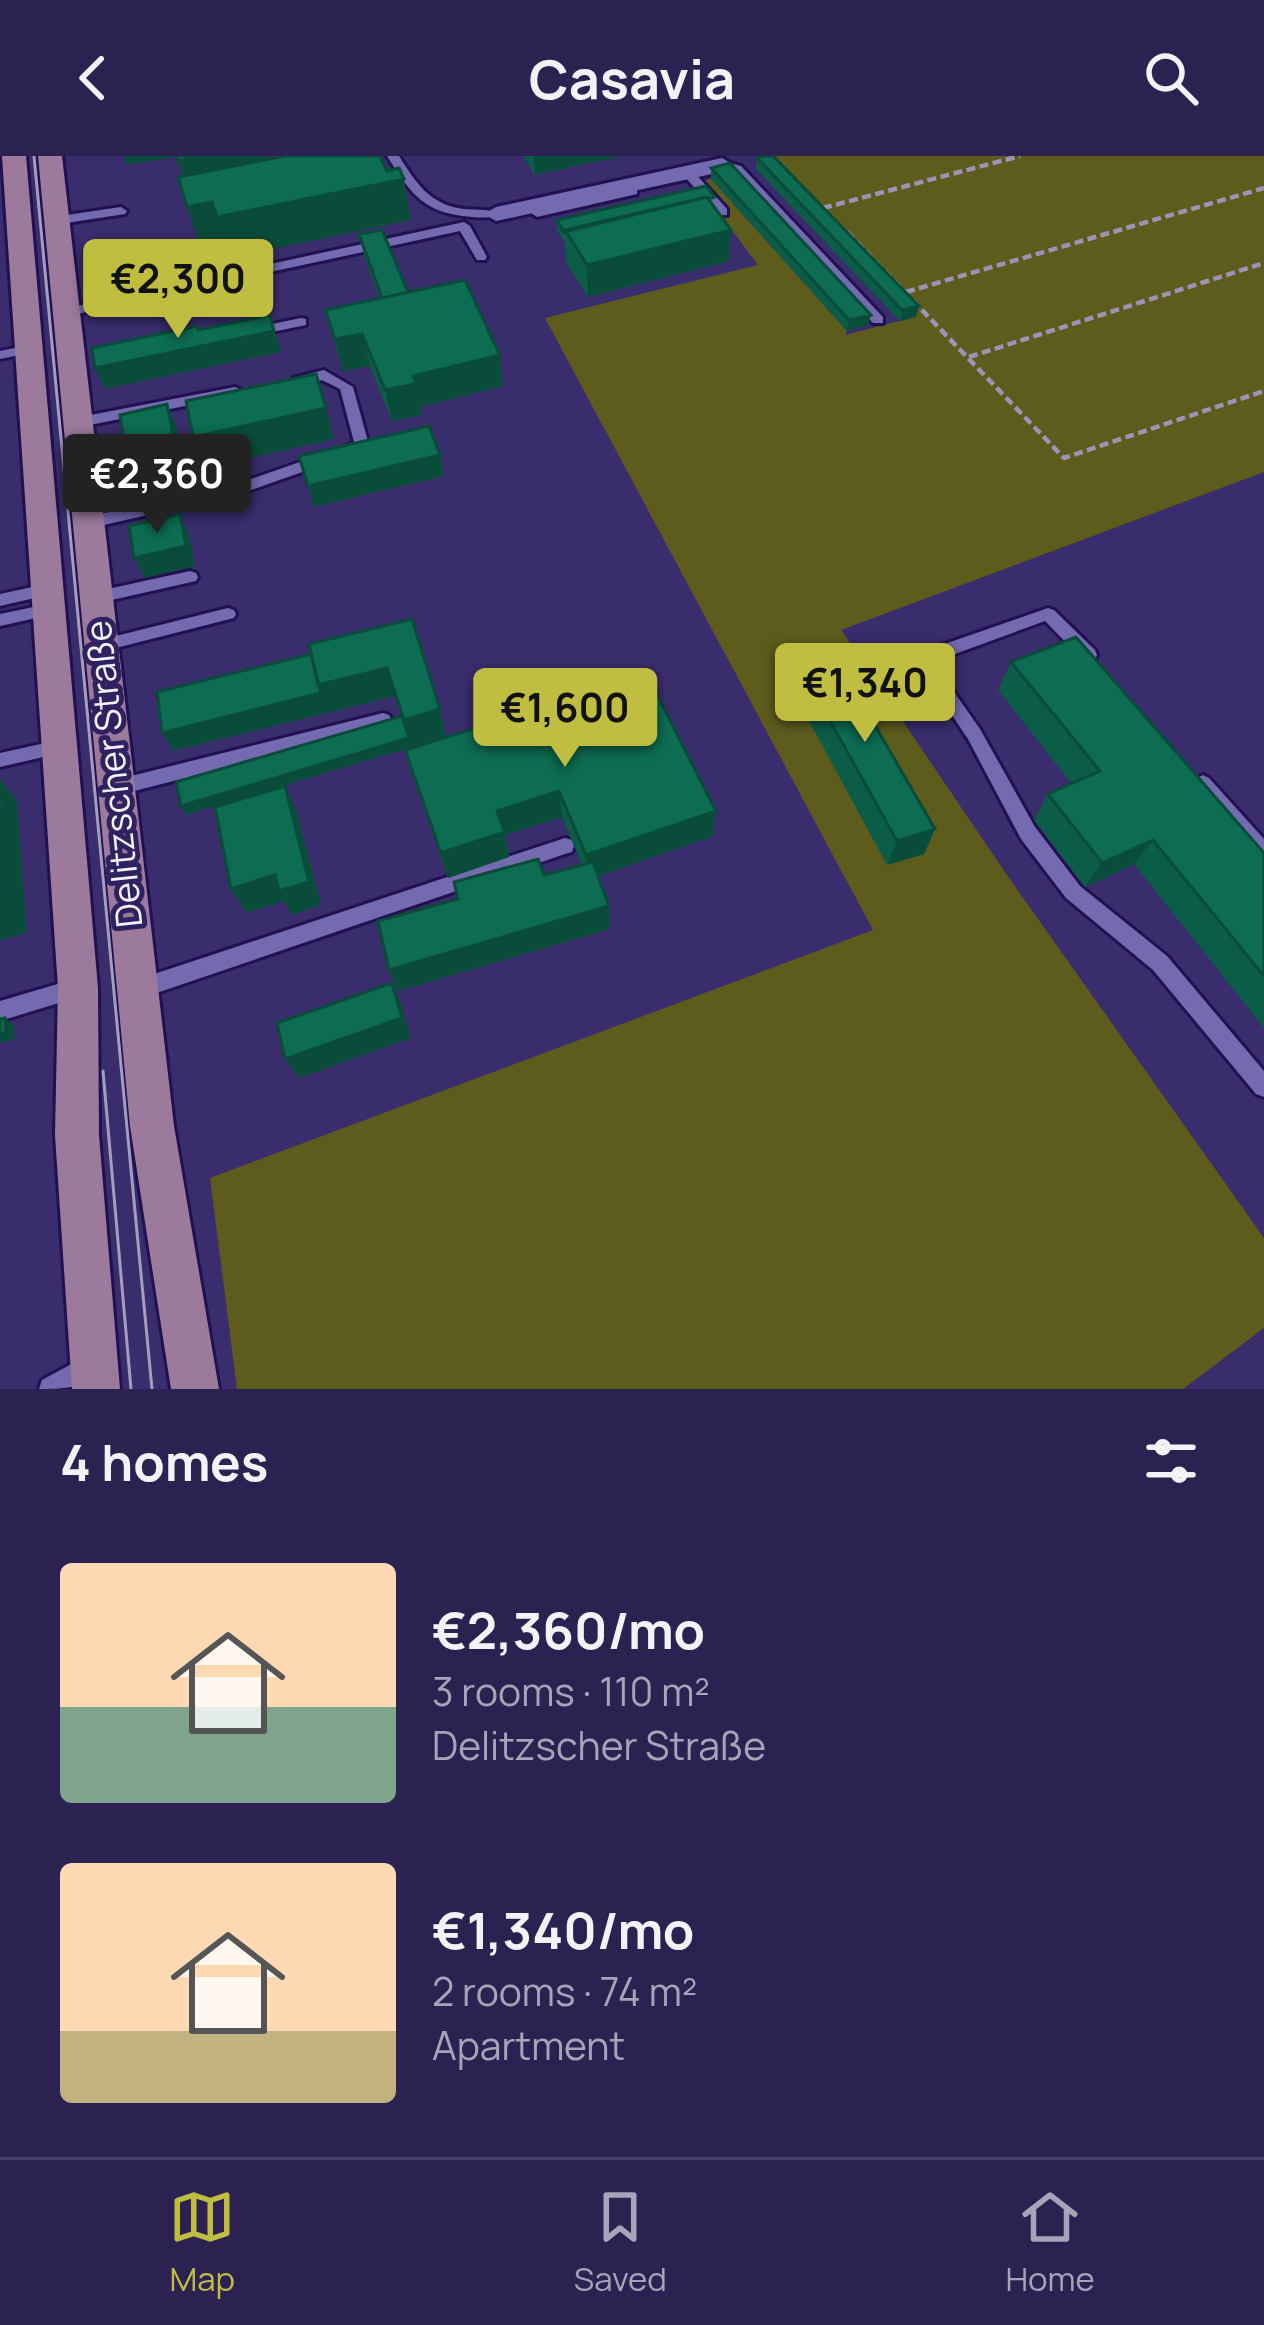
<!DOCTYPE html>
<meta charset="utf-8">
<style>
:root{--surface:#2b2252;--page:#372f5c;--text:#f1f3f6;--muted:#a6a4b8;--line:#473f69;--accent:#c0be40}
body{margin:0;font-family:Manrope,sans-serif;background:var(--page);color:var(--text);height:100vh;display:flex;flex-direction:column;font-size:45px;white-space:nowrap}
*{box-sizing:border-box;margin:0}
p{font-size:39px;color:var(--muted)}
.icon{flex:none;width:66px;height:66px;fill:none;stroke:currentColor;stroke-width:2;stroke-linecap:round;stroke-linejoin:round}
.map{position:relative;height:1233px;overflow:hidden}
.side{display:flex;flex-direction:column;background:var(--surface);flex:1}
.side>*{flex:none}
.price{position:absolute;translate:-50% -102px;padding:0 27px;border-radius:12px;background:var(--accent);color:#111;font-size:39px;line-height:78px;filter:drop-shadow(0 3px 6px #0008)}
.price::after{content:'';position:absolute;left:50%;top:72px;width:36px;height:27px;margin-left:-18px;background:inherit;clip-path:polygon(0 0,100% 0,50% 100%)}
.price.on{background:#222;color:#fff}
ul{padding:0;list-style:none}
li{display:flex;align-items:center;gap:36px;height:300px;padding:0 60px}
li span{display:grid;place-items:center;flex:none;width:336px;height:240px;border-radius:12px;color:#555}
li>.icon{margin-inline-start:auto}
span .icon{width:144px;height:144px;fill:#fffc;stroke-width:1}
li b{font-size:51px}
h2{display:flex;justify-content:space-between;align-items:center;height:144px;padding:0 60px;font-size:51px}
header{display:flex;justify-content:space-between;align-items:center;height:156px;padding:0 60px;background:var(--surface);font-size:54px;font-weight:700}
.dock{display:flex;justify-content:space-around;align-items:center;height:168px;border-top:3px solid var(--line);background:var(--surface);font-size:33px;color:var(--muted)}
.dock a{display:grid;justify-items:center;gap:6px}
.dock .on{color:var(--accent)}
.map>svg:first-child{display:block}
.green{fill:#5d5c1d}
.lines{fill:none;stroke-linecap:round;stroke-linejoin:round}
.lane-casing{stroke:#221150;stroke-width:6}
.street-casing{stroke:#221150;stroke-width:6}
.secondary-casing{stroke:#221150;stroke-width:6}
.path{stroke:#9b94b7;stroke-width:4.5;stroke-dasharray:9 4.5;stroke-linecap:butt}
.lane{fill:#736ab0;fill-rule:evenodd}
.street{fill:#736ab0;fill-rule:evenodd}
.secondary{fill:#9b7a9c;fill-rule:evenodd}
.tram{stroke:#a49ebe;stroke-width:3}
.wall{fill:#0b5d47}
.shaded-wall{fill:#094c39}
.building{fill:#0d6c52;stroke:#094c39;stroke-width:3}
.labels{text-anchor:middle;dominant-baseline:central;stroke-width:10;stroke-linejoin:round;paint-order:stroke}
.street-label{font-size:36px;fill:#f3f2fa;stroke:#302261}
</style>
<header><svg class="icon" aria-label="back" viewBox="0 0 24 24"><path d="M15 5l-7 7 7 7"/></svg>Casavia<svg class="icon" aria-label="search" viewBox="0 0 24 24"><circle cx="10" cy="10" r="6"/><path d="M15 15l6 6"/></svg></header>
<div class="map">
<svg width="1264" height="1233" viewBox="0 0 1264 1233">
<rect width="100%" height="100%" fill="#392d6d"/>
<path class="green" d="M763,0H1264V316L841,474L1009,722L1264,1082V1172L1183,1233H237L210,1022L873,774L545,162L758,109L697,27L711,23L847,175L845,179L915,161Z"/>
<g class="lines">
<defs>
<path id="lane" d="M387,0H399C416,27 430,49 464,53C478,54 491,53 502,58C493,62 484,62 473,61C425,58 411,39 387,0Z
M722,5L741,10L883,161V167H873L733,16L718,11L716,9Z
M684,14H692L727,53V59H719L684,20Z
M633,31L637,32V38L537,61L531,57Z
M121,51L127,55L125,58L53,69L47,65L53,61Z
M464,66L470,70L487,101L485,104H477L460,75L63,161L56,157L63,153Z
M301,162L306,163V169L253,180L246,176L253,172Z
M29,189L36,193L34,196L0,203V195Z
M324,214L353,231L369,289L367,293L346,299L339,294L354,286L340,233L322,224L298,230L291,225L293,222Z
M235,231L240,233V239L75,272L68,267L75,262Z
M320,299L327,304L325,308L240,338L86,373L78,367L86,361L237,328Z
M190,415L196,417L198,421L196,425L94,448L86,442L94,436Z
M46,428L54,434L52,438L0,450V438Z
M48,448L54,450L56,454L54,458L0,470V458Z
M228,452L234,454L236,458L234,462L100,496L92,490L100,484Z
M1048,452L1054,454L1095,494L1097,499L1095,504H1083L1045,465L933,506L980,573L1035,671L1080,730L1167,800L1264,915V941L1256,938L1153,814L1066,742L1021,683L968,583L914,503L916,498Z
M383,557L389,559L392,564L389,569L383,571L115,640L109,637L106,632L109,627L115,624Z
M59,584L65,586L68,591L65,596L0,611V597Z
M1203,619L1209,622L1264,683V704L1257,702L1197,632L1194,627L1197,622Z
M565,682L572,684L574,690L572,696L565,698L136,844L129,841L126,834L129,827L136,824Z
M78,822L85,825L88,832L85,839L0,865V845Z
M88,1199L97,1202L100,1211C89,1233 62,1233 39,1233L42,1224Z"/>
<path id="street" d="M722,2L734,9L730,14L496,65L484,58L496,51Z"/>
<path id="secondary" d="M2,0H26L98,832L99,979L120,1233H72L55,979L58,832Z
M38,0H62L174,970L219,1233H171L130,970Z"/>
</defs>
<use href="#lane" class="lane-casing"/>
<use href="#street" class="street-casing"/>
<use href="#secondary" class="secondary-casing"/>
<path class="path" d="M823,52L1020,0
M847,76L1064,302L1264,235
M906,136L1264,32
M969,201L1264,107"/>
<use href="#lane" class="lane"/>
<use href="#street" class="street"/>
<use href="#secondary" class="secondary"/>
<path class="tram" d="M34,0L152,1233
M103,915L131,1233"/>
</g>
<path class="wall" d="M523,0H621L535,19Z
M757,2L919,150L916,161L900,165L756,13Z
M711,12L871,159L868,169L847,175L711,23Z
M714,51L729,105L588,141L566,106L565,86L557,75V64Z
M359,78L408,136L503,230L420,251L422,259L392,265L370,210L343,215L325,154L379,142L364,99Z
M795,502L935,673L924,698L887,709L790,530Z
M1011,506L1264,697V872L1134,708L1085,731L1034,664L1048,638L1072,628L998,534Z
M405,594L713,680L598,720L609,750L610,773L398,835L389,814L544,719L582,709L562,661L505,679L509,701L448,722Z"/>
<path class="shaded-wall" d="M124,0H179L127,9Z
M205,0H268L274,21L188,36L178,5Z
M534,0H621L535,19Z
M404,23L411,64L230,102L217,61Z
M212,46L225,86L201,92L187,51Z
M731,74L729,105L588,141L587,109Z
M919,150L916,161L900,165L902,154Z
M270,159L281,196L105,233L95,212L204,189Z
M871,159L868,169L847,175L849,164Z
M362,178L370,210L343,215L335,183Z
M500,199L503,230L420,251L422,259L392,265L385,234L413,220Z
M167,248L176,270L184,311L137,322L127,301Z
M326,252L334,283L206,312L193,281Z
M440,299L444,320L314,351L308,330Z
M180,358L189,379L195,410L145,422L134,402Z
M387,512L395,540L173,595L162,577L318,529Z
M440,553L446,580L412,591L404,564Z
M409,582L412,591L186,659L181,650Z
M2,626L17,644L27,777L0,784V651Z
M285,630L297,656L321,749L292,759L284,745L246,757L231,733Z
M559,635L562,661L505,679L509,701L448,722L441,697L497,655Z
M716,655L713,680L588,724L586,699Z
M935,673L924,698L887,709L897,685Z
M1153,684L1134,708L1085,731L1102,707Z
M609,750L610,773L398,835L389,814Z
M392,827L401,848L411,882L299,922L285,903Z
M5,862L13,868L15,883L0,887V878Z"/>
<path class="building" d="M177,0H205L178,5Z
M285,0H380L387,15L399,12L404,23L217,61L212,46L187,51L178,21Z
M763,0H773L919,150L902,154L757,2Z
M730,7L871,159L849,164L711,12Z
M706,30L715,41L708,43L707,41L564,76L557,64Z
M707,41L731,74L587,109L565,74Z
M382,74L408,136L382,142L359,78Z
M465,124L500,199L413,220L416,228L385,234L362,178L335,183L325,154Z
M270,159L274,175L95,212L92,192L197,170L198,174Z
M316,218L326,252L193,281L186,245Z
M167,248L175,290L127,301L120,259Z
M429,270L440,299L308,330L299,300Z
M180,358L186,390L134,402L129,370Z
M412,463L440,553L404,564L387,512L318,529L309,488Z
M1076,481L1264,697V820L1153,684L1102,707L1048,638L1100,615L1011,506Z
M830,492L935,673L897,685L795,502Z
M311,498L321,537L162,577L157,536Z
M647,519L716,655L586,699L559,635L497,655L505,676L441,697L405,594Z
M402,560L409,582L181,650L176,626Z
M2,626L4,656L0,651V627Z
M285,630L309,726L279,735L275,719L231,733L215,651Z
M538,703L544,719L593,706L609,750L389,814L378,765L458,743L454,726Z
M0,706L3,754L0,755Z
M392,827L402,862L285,903L277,867Z
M5,862L6,876L0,878V863Z"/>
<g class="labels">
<g class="street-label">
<text transform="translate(113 618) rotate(-96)">Delitzscher Straße</text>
</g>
</g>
</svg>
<b class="price" style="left:178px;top:185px">€2,300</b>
<b class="price on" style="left:157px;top:380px">€2,360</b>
<b class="price" style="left:865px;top:589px">€1,340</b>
<b class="price" style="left:565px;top:614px">€1,600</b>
</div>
<section class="side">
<h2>4 homes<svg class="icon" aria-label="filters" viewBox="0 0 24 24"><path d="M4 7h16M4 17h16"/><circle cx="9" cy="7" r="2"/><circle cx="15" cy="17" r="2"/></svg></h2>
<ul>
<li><span style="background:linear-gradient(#ffd9b3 60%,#7fa58c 0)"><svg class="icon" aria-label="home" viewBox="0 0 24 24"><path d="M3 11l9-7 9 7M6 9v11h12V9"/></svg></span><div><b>€2,360/mo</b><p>3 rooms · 110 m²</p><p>Delitzscher Straße</p></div></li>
<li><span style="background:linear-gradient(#ffd9b3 70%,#c2b280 0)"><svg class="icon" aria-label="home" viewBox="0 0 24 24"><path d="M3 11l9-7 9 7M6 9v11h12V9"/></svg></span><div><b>€1,340/mo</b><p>2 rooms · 74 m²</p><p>Apartment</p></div></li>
</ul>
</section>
<nav class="dock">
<a class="on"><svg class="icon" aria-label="map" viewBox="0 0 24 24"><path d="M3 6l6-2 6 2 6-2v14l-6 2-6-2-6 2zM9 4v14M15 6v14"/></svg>Map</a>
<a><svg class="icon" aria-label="saved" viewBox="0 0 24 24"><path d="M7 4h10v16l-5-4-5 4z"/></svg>Saved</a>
<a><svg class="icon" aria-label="home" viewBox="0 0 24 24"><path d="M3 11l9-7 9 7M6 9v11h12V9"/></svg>Home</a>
</nav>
